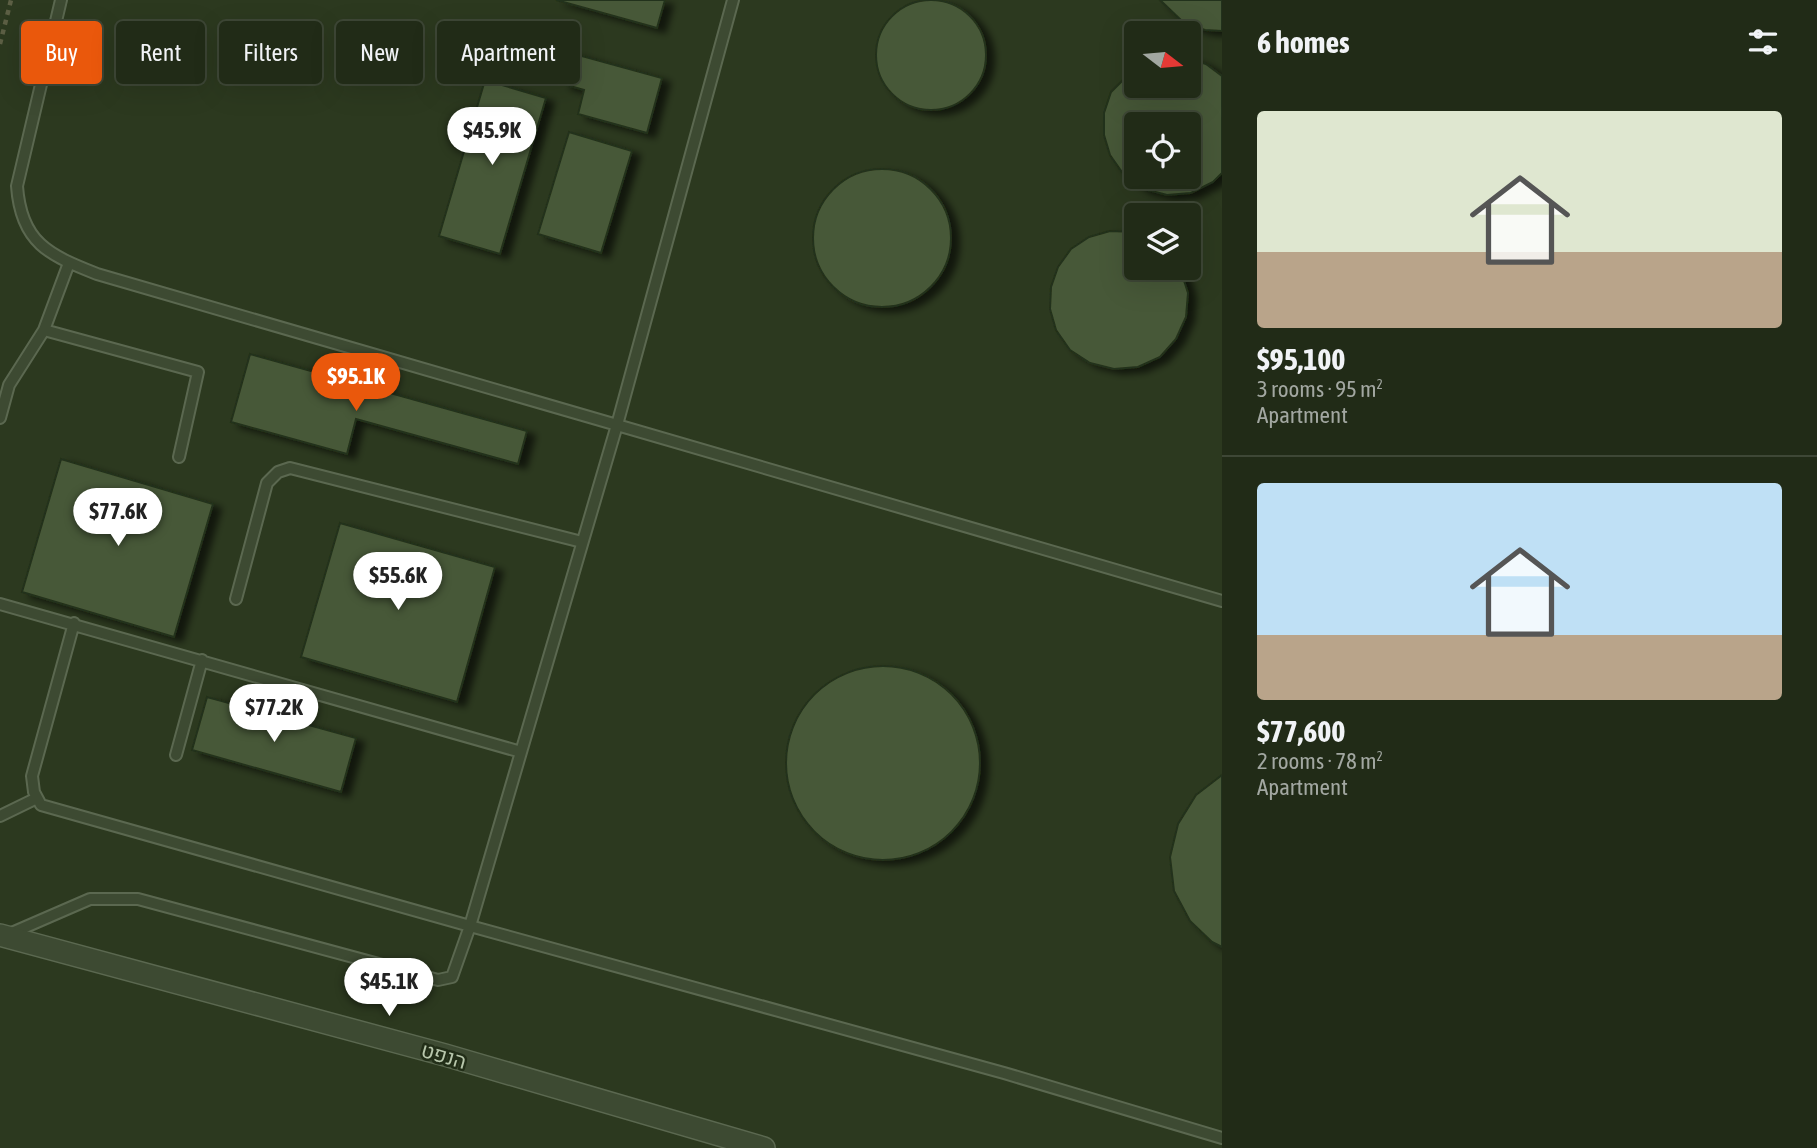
<!DOCTYPE html>
<meta charset="utf-8">
<style>
:root{--surface:#212b17;--page:#293320;--text:#f1f3f6;--muted:#a2a7a1;--line:#3e4736;--accent:#ea580c}
body{margin:0;font-family:"Asap Condensed",Heebo,sans-serif;background:var(--page);color:var(--text);height:100vh;display:flex;flex-direction:column;font-size:26px;white-space:nowrap}
*{box-sizing:border-box;margin:0}
p{font-size:23px;color:var(--muted)}
.icon{flex:none;width:38px;height:38px;fill:none;stroke:currentColor;stroke-width:2;stroke-linecap:round;stroke-linejoin:round}
.map{position:relative;flex:1;overflow:hidden}
.side{display:flex;flex-direction:column;background:var(--surface);width:595px}
.side>*{flex:none}
.top-card{position:absolute;left:21px;top:21px;width:665px;height:63px;display:flex;gap:14px}
.needle{width:46px;rotate:106deg}
.buttons{position:absolute;left:1124px;top:21px;display:grid;gap:14px}
.buttons a{display:grid;place-items:center;width:77px;height:77px;border-radius:7px;background:var(--surface);box-shadow:0 7px 28px #0002,0 0 0 2px var(--line);font-size:35px}
.price{position:absolute;translate:-50% -60px;padding:0 16px;border-radius:24px;background:#fff;color:#222;font-size:23px;line-height:46px;filter:drop-shadow(0 2px 4px #0008)}
.price::after{content:'';position:absolute;left:50%;top:42px;width:21px;height:16px;margin-left:-10px;background:inherit;clip-path:polygon(0 0,100% 0,50% 100%)}
.price.active{background:var(--accent);color:#fff}
ul{padding:0;list-style:none}
li{display:grid;align-content:center;gap:14px;height:371px;padding:0 35px}
li+li{border-top:2px solid var(--line)}
li span{display:grid;place-items:center;height:217px;border-radius:7px;color:#555}
li>.icon{margin-inline-start:auto}
span .icon{width:126px;height:126px;fill:#fffc;stroke-width:1}
li b{font-size:30px}
h2{display:flex;justify-content:space-between;align-items:center;height:84px;padding:0 35px;font-size:30px}
.pill{padding:0 24px;border-radius:7px;background:var(--surface);box-shadow:0 7px 28px #0002,0 0 0 2px var(--line);font-size:24px;line-height:63px}
.pill.active{background:var(--accent);color:#fff}
main{display:flex;flex:1;min-height:0}
.map>svg:first-child{display:block}
.building{fill:#475837;stroke:#24301a;stroke-width:2;fill-rule:evenodd;filter:url(#shadow)}
.lines{fill:none;stroke-linecap:round;stroke-linejoin:round}
.lane-casing{stroke:#5b6850;stroke-width:14}
.street-casing{stroke:#5b6850;stroke-width:24}
.path{stroke:#5c5f44;stroke-width:4.5;stroke-dasharray:5 5;stroke-linecap:butt}
.lane{stroke:#3d4a32;stroke-width:10}
.street{stroke:#3d4a32;stroke-width:21}
.labels{text-anchor:middle;dominant-baseline:central;stroke-width:5;stroke-linejoin:round;paint-order:stroke}
.street-label{font-size:21px;fill:#b8c7ac;stroke:#222e18}
</style>
<main>
<div class="map">
<svg width="1222" height="1148" viewBox="0 0 1222 1148">
<defs>
<filter id="shadow"><feDropShadow dx="8" dy="4.5" stdDeviation="3.5" flood-color="#0009"/></filter>
</defs>
<rect width="100%" height="100%" fill="#2c391f"/>
<path class="building" d="M556,0H665L657,28Z
M1160,0H1222V31L1205,30L1184,23Z
M876 55a55 55 0 1 1 110 0a55 55 0 1 1-110 0Z
M571,53L662,78L647,133L578,114L584,90L563,84Z
M1188,58L1206,64L1222,76V173L1213,182L1191,193L1167,195L1144,189L1124,175L1110,155L1104,135V113L1111,92L1136,67V86H1188ZM1136,124H1188V177H1136Z
M485,80L546,98L500,254L439,236Z
M569,132L632,151L601,253L538,234Z
M813 238a69 69 0 1 1 138 0a69 69 0 1 1-138 0Z
M1110,231L1136,232V268H1180L1188,293L1186,317L1176,339L1160,357L1138,367L1114,369L1090,363L1070,350L1056,330L1050,309L1051,287L1058,267L1071,249L1089,237Z
M250,354L527,431L518,464L356,419L347,454L231,422Z
M61,459L213,504L174,637L22,592Z
M340,523L495,567L457,702L301,657Z
M786 763a97 97 0 1 1 194 0a97 97 0 1 1-194 0Z
M207,697L356,738L341,792L192,750Z
M1222,775V947L1212,942L1190,921L1174,891L1170,857L1178,824L1196,795Z"/>
<g class="lines">
<defs>
<path id="lane" d="M61,0L17,186C21,243 49,255 97,274L617,425L470,926L1004,1073L1222,1138
M733,0L617,425L1222,601
M44,330L198,372L179,457
M0,418L9,385L44,330L69,263
M236,599L267,483L278,472L290,468L582,542
M0,604L521,752
M176,755L202,660
M0,816L37,798
M7,935L90,899H138L438,980L452,977L470,926L41,805L34,792L32,776L74,623"/>
<path id="street" d="M0,935L445,1055L764,1148"/>
</defs>
<use href="#lane" class="lane-casing"/>
<use href="#street" class="street-casing"/>
<path class="path" d="M0,44L11,0"/>
<use href="#lane" class="lane"/>
<use href="#street" class="street"/>
</g>
<g class="labels">
<g class="street-label">
<text transform="translate(444 1055) rotate(16)">הנפט</text>
</g>
</g>
</svg>
<div class="buttons">
<a><svg class="needle" viewBox="-14 -14 28 28"><path d="M0-13l5 13h-10z" fill="#e53935"/><path d="M0 13l5-13h-10z" fill="#a2a7a1"/></svg></a>
<a><svg class="icon" aria-label="locate" viewBox="0 0 24 24"><circle cx="12" cy="12" r="6"/><path d="M12 2v4M12 18v4M2 12h4M18 12h4"/></svg></a>
<a><svg class="icon" aria-label="layers" viewBox="0 0 24 24"><path d="M12 4l9 5-9 5-9-5zM3 14l9 5 9-5"/></svg></a>
</div>
<b class="price" style="left:492px;top:167px">$45.9K</b>
<b class="price active" style="left:356px;top:413px">$95.1K</b>
<b class="price" style="left:118px;top:548px">$77.6K</b>
<b class="price" style="left:398px;top:612px">$55.6K</b>
<b class="price" style="left:274px;top:744px">$77.2K</b>
<b class="price" style="left:389px;top:1018px">$45.1K</b>
<div class="top-card">
<a class="pill active">Buy</a>
<a class="pill">Rent</a>
<a class="pill">Filters</a>
<a class="pill">New</a>
<a class="pill">Apartment</a>
</div>
</div>
<section class="side">
<h2>6 homes<svg class="icon" aria-label="filters" viewBox="0 0 24 24"><path d="M4 7h16M4 17h16"/><circle cx="9" cy="7" r="2"/><circle cx="15" cy="17" r="2"/></svg></h2>
<ul>
<li><span style="background:linear-gradient(#dfe7d0 65%,#b9a48a 0)"><svg class="icon" aria-label="home" viewBox="0 0 24 24"><path d="M3 11l9-7 9 7M6 9v11h12V9"/></svg></span><div><b>$95,100</b><p>3 rooms · 95 m²</p><p>Apartment</p></div></li>
<li><span style="background:linear-gradient(#bfe0f5 70%,#b9a48a 0)"><svg class="icon" aria-label="home" viewBox="0 0 24 24"><path d="M3 11l9-7 9 7M6 9v11h12V9"/></svg></span><div><b>$77,600</b><p>2 rooms · 78 m²</p><p>Apartment</p></div></li>
</ul>
</section>
</main>
